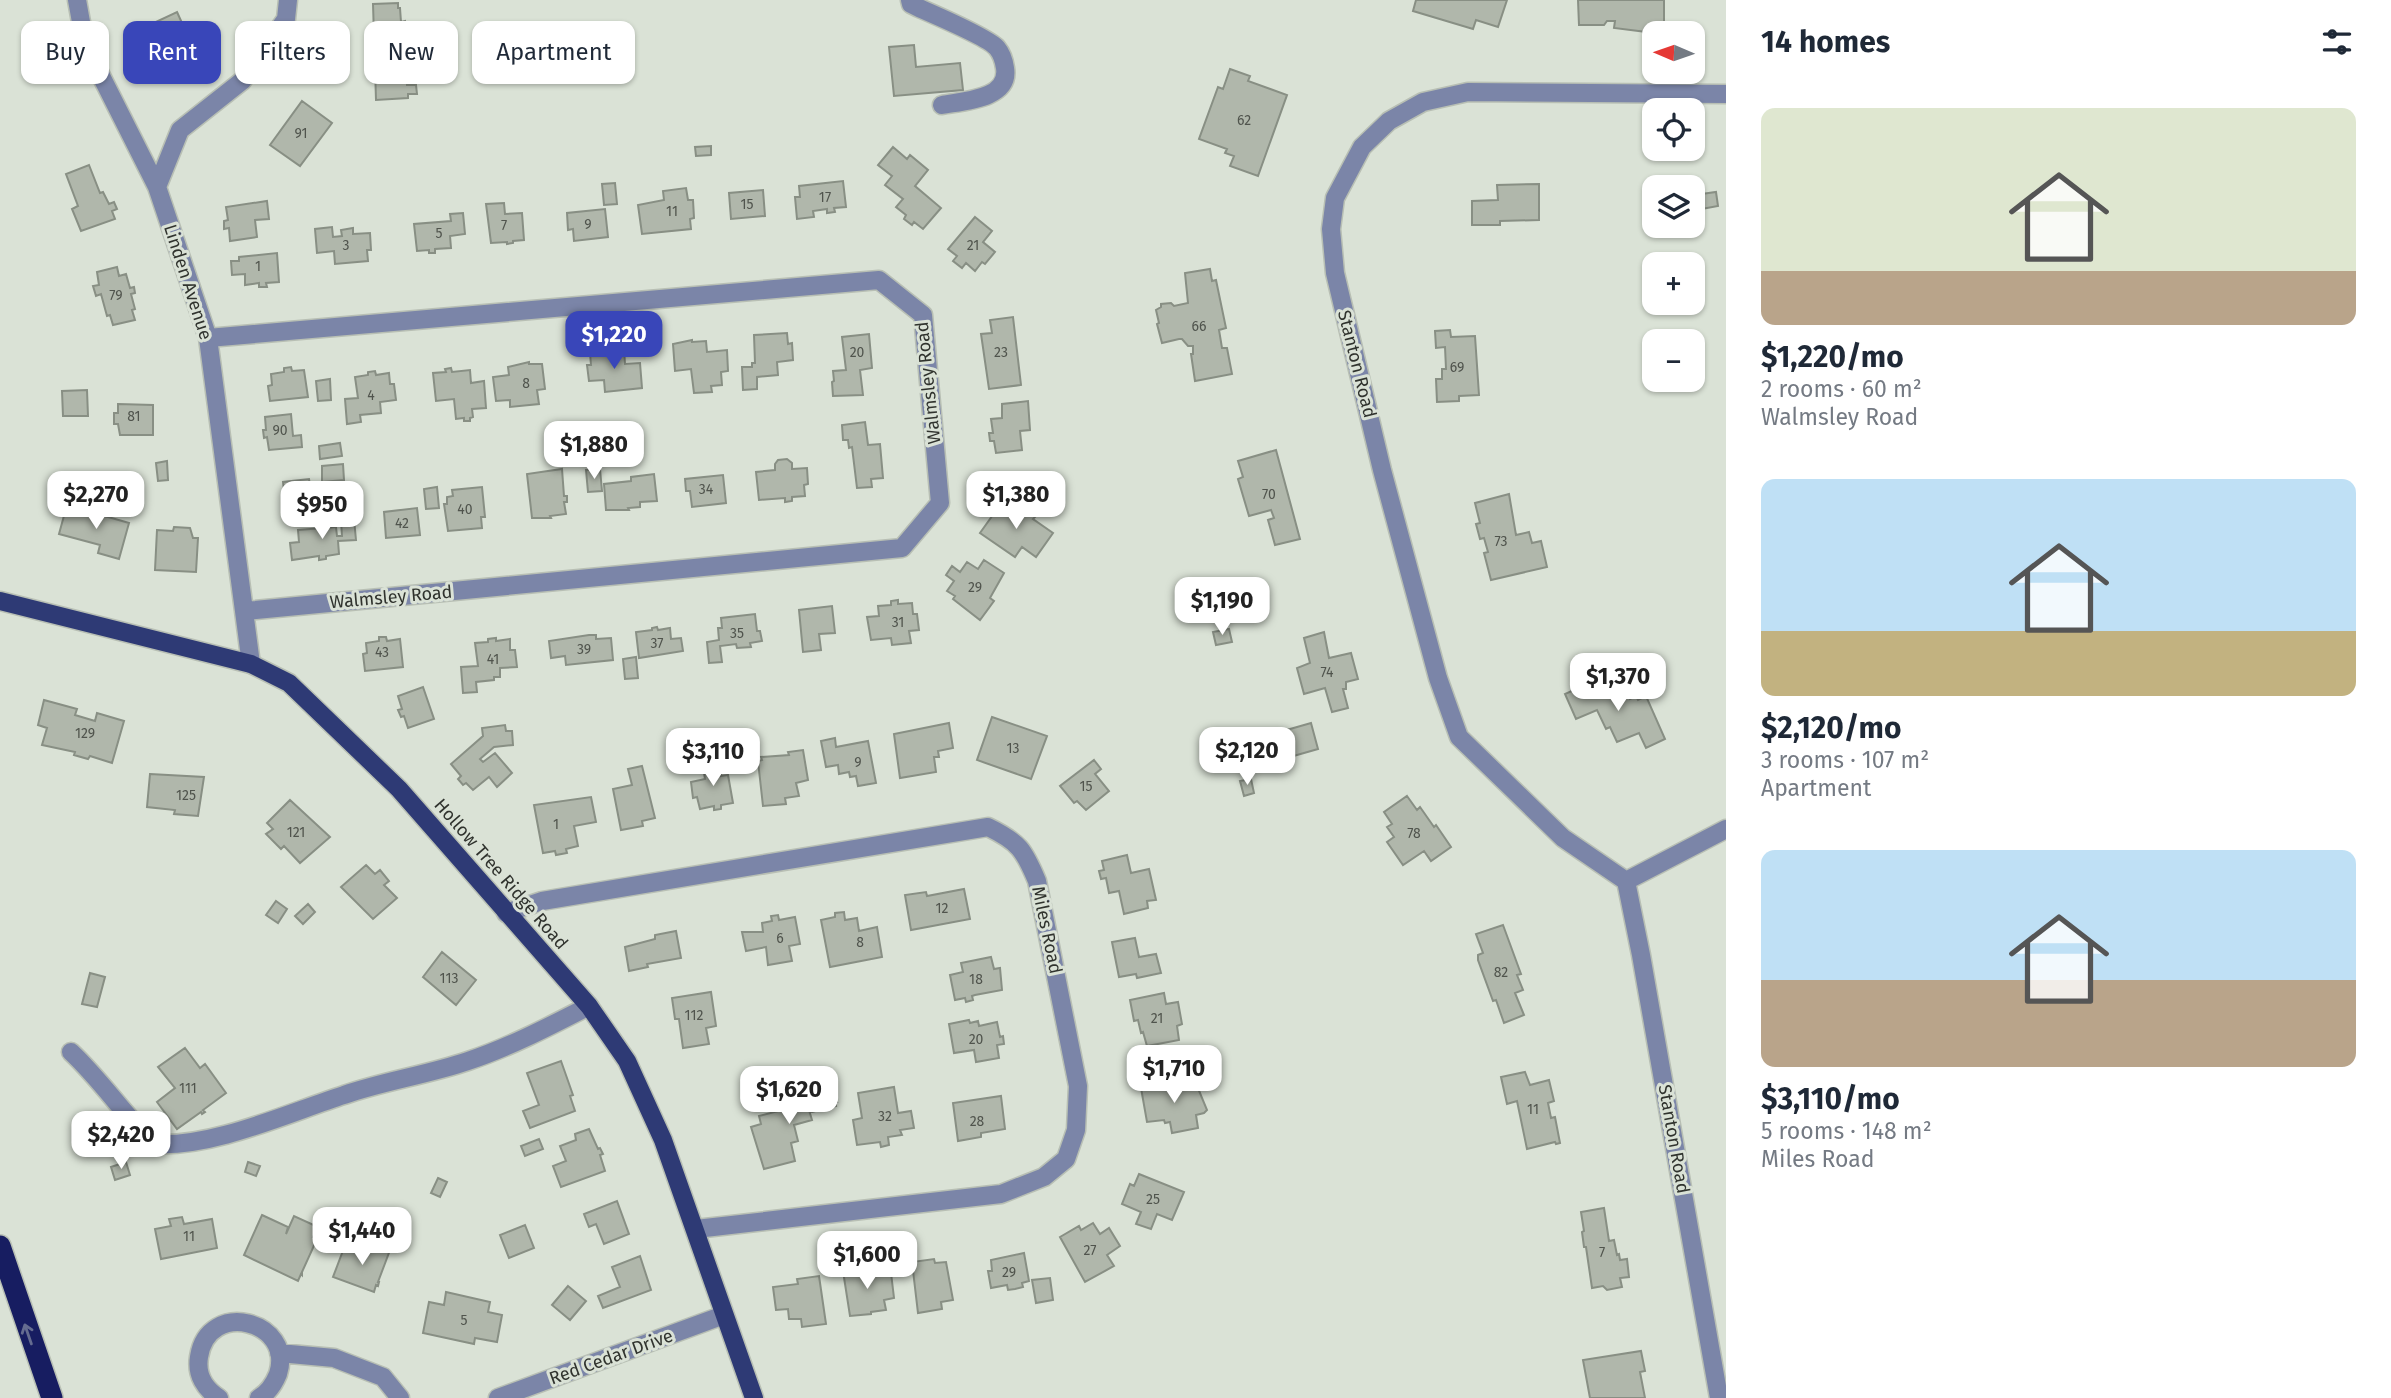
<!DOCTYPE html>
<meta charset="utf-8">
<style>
:root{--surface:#fff;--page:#f2f2f3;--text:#1f2937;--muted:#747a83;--accent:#3946b9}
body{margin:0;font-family:"Fira Sans",sans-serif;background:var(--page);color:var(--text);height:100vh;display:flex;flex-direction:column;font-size:26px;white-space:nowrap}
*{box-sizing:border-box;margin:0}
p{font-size:23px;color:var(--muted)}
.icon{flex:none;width:38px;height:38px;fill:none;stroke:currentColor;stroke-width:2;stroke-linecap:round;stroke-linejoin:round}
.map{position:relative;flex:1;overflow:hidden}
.sheet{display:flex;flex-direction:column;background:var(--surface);width:665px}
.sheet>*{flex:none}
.banner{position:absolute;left:21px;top:21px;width:665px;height:63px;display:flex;gap:14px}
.needle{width:46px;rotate:272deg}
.tools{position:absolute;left:1642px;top:21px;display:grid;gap:14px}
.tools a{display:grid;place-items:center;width:63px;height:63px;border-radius:14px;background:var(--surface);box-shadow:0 2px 5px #0004;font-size:35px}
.price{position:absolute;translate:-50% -60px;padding:0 16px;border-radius:14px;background:#fff;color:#222;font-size:23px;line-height:46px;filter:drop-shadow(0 2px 4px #0008)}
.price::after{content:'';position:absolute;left:50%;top:42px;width:21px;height:16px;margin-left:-10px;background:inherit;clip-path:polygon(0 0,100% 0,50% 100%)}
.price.current{background:var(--accent);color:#fff}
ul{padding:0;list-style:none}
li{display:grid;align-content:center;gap:14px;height:371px;padding:0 35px}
li span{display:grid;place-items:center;height:217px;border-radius:14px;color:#555}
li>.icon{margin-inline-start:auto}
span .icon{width:126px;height:126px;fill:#fffc;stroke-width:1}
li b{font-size:30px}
h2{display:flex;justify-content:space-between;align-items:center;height:84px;padding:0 35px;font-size:30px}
.chip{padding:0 24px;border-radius:14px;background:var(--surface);box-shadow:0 2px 5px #0004;font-size:24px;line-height:63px}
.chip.current{background:var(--accent);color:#fff}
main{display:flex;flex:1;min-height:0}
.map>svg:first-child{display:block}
.building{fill:#b0b7ab;stroke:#888f84;stroke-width:2}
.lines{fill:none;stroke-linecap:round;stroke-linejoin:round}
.minor-casing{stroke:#b8bfb4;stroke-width:21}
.major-casing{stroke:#b8bfb4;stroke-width:21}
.highway-casing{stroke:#b8bfb4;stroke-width:24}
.minor{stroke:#7b85a8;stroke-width:18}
.major{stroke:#2e3a75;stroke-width:18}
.highway{stroke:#171d61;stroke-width:21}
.oneway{stroke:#656c90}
.labels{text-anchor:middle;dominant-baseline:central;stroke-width:6;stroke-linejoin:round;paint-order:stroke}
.number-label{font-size:14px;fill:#50544d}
.street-label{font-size:18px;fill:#30332e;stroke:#dae2d6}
</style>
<main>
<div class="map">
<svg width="1726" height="1398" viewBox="0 0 1726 1398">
<rect width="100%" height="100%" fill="#dae2d6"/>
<path class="building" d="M1416,0H1507L1498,27L1476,20L1473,29L1413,11Z
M1578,0H1664V29H1647V32L1614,28L1615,21H1607L1604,25H1579Z
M398,3V8H400L401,22L405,21L407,85H416L417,94H408V98L376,100L373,4Z
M177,12L192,45L142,67L141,65L135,67L125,44L131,41L128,35Z
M914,45L916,67L960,63L963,90L894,96L889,47Z
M1230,69L1250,76L1248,81L1287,95L1258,176L1230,166L1234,156L1225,153L1227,149L1199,139L1218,87L1223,89Z
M302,101L332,123L300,166L270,145Z
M711,146V155L696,156L695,147Z
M893,147L907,159L910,155L928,170L915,186L941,208L923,229L914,222L912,225L904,219L906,215L896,207L903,199L885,185L892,176L878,165Z
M89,165L100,193L103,192L109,204L114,202L117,209L112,211L115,219L81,231L72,209L78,206L66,174Z
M843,181L846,207L834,208L835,212L827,213V209L813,211L814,217L797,219L795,197H800L799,186Z
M615,183L617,204L604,205L602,184Z
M1539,184V220L1500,221V225H1472V201L1498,200L1497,185Z
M686,188L688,200H693L694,218L690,219L691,229L642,234L638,205L664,200L663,191Z
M763,190L765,216L731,219L729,193Z
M1716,192L1718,206L1696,210L1694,195Z
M267,201L269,219L255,220L257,237L230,241L229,228L224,229V221L228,220L226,207Z
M504,203L505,214L522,213L524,240L513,241V243L507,244V242L491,243L486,204Z
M605,209L608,237L574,241L573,229L568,230L567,213Z
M463,213L465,234L450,236L451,248L435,249V253H429V250L417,251L414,224L451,221L450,214Z
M975,217L992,231L983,242L995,252L985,264L982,262L975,271L966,263L962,268L953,261L957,256L948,249Z
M332,227L333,237L342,236L341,230L353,228V234L370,233L371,250H367L368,261L335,264L334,251L317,253L315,229Z
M277,253L279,282L266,283L267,287H259V283L245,285V274L232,275L231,261H239V257Z
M117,267L119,276L126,274L130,288L134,287L135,293L131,294L135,309L132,310L135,320L113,325L110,315L107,316L101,294L96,296L93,286L99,285L97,272Z
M1210,269L1212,281L1216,280L1226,328L1219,330L1222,348H1227L1232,374L1195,381L1191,354H1193V346H1188L1182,339H1179L1162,343L1157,324L1159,323L1156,310L1161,307V304L1171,303L1174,306L1188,303L1185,273Z
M1013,317L1021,385L989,389L981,334L992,333L990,320Z
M1450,330L1451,337L1475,336L1479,395L1459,396V401L1437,402L1436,379H1442V369H1446L1445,347L1436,348L1435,331Z
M787,333L788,344L792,343L793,360L777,362L778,375L757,377V389L743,390L742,367H752V363H755L754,335Z
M869,334L872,368L860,370L863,395L833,396L832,382L834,381L833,371L846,370L842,337Z
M692,340V342L706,341L707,352L727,350L728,371L721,372L722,385L711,386L712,392L694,393L691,369L675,371L673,344Z
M624,349L625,364L640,363L642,388L605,392L604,380L589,381L587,365H591L590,353Z
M529,362V364H542L545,389L537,390L539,404L510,407V400L496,401L493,377L509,375L508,367Z
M291,367L292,371L304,370L308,397L270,401L268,386L272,385L271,374L284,372V368Z
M451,368L452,372L470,370L471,383L484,381L486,408L472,409L473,417L470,418V421H464V418L456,419L454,399L436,401L433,373L446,372L445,369Z
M375,371L376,375L389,373L390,384H394L396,400L380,402L381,413L360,415L361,422L347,424L345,399L358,398L355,377L368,375V372Z
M330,379L331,400L318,401L316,381Z
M87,390L88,416H63L62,391Z
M1028,401L1030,430L1020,431L1022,450L996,453L994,441H990L989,433H993L991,419L1002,418V404Z
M118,404L153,405V435H120L118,424H114V413H118Z
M291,414L293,436L301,435L302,447L269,450L267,437L264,438L263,430H266L265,417Z
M865,422L868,445L880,444L883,478L871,479L872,487L857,488L852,447L849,448L848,440H843L842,425Z
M340,443L342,456L320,459L319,446Z
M1276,450L1300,539L1275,545L1268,520L1274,518L1271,510L1249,516L1238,479L1243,477L1238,461Z
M787,459L792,463V469L807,468L808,484L804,485L805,496L792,497V501L785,502V498L759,500L756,472L775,470V464L778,460Z
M167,461L168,480L158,481L156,463Z
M343,464L344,480L322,482V466Z
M562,469L564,496H567V502H564L566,514L550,516L551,518H532L527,474Z
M600,469L602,491L588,492L586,470Z
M654,474L657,501L640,502V507L628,508L629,510H606L604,484L631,481V477Z
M723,475L726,503L692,507L690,491H686L685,479Z
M309,479L314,513L287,516L283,482Z
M437,487L439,508L426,509L424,489Z
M482,487L485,517H481L482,528L448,531L444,504H447V497L453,496L452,490Z
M1509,494L1516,535L1529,532L1532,543L1541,541L1547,567L1491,580L1484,553L1488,552L1484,538L1480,539L1476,524L1480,523L1475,503Z
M1000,505L1014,513L1019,506L1035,517L1033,519L1053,533L1036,557L1022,547L1015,557L980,533Z
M77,508L129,523L119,559L98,553L100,545L59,534L65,512L75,515Z
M417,508L420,535L386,538L384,512Z
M354,519L356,540L338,541L339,554L326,556V559L319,560V556L292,560L290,543L299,542L298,530L336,527L337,536H342L341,521Z
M174,527L190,528L193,538H198L196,572L155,570L157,530L173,531Z
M984,560L1004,573L990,598L994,601L980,620L953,599L955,596L947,591L954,581L946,575L952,566L960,572L967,562L978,569Z
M898,600V604L912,603L913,614H917L919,630L909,631L911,643L892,645L891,638L871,640L867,617L879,616L878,606L891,605V601Z
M832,606L835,633L819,634L821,650L803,652L799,610Z
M755,614L757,631H760L762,641L750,643L751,647L737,648L736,644L720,646L722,662L709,663L707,642L719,640L718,628H722L721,618Z
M657,627L658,630L670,628L671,639L681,638L683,651L639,658L636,632L652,630V628Z
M1229,629L1232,642L1216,645L1213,632Z
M1324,632L1329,658L1351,653L1358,679L1346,682V689H1343L1348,708L1332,712L1325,688L1304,694L1297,668L1310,663L1304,638Z
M589,635H596V639L611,638L613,660L566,665L565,656L551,658L549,641Z
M379,637H386L387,641L400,639L403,667L365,671L363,654L367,653L366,643L379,641Z
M496,638V641L510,639V650H515L517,667L500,668V677H494V680L476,682L477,692L463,693L461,667L478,666L475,643L488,642V639Z
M636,657L638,678L625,679L623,659Z
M1587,681L1588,684L1592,682L1598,694L1607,690L1609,693L1624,686L1630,699L1636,696L1638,700L1646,696L1665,739L1646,748L1639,733L1617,742L1610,727L1606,729L1597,710L1576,719L1565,694L1583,686L1582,683Z
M423,687L434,719L408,728L404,716L401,717L398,710L402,709L398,696Z
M44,700L77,709L75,715L95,721L97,713L124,721L112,763L90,756L88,759L74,755L75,752L42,745L47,728L38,725Z
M992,717L1047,736L1031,779L977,760Z
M949,723L953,748L938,751L939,757H934L936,772L900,778L894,734Z
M1311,723L1318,749L1283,759L1276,733Z
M505,725L506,731H512L513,745L494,747L480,759L483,762L495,753L512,773L497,787L489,777L473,790L466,783L463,785L458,779L461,776L451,764L483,736L482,728Z
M835,738L836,747L868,741L876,783L858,786L856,776L850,777L849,772L839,774L838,765L826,767L821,741Z
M732,739L739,766L723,770L721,758L724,757L722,741Z
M803,750L808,780L796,783L799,796L785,798L786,804L763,806L758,761L762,760L761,757L789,755L788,752Z
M1094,760L1101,769L1095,774L1109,791L1086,810L1077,801L1074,803L1060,786Z
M721,763V776L728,775L733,803L721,805V809L714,810V806L700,809L697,797L693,798L691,782L705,779L703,766Z
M642,766L655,818L642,821L643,826L621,830L613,789L632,785L628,769Z
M150,774L204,777L198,816L174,814L175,810L147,807Z
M1251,779L1254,793L1244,796L1240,781Z
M1407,796L1417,810L1420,807L1434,827L1436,825L1451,847L1431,861L1424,851L1403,865L1387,842L1394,837L1387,827L1392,824L1384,812Z
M591,797L596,822L574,826L578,846L566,849L567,853L556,855L555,851L543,853L534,805Z
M290,800L330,837L300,863L284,846L281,849L266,834L273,829L267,823Z
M1127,855L1131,873L1149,869L1156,900L1147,901L1148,908L1124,914L1119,891L1109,893L1106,878L1101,879L1099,871L1104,870L1102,861Z
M366,865L375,874L380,870L389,881L384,885L397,898L373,919L341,887Z
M964,889L970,919L911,930L905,895L926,892L927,896Z
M276,901L287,909L278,923L266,915Z
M308,904L315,912L303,924L295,916Z
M844,912L845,920L857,918L859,931L877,927L882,957L830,967L821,920L835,917V913Z
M778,915L779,920L795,917L800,944L789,946L792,961L768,965L766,947L746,951L742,932H763L762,923L772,921L771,916Z
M1503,925L1521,974L1517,975L1523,990L1515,993L1524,1015L1504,1023L1496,1000L1493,1001L1478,960V955L1483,953L1476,934Z
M676,931L681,958L647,964L648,967L629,971L625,947L655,939V935Z
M1135,938L1139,957L1156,954L1161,973L1137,978L1136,974L1119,977L1112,942Z
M442,952L476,980L456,1005L423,977Z
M991,957L994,969L1000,968L1002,990L975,995L972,996L973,1000L966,1002L965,998L955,1000L950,975L963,972L961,963Z
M90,973L105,977L97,1007L82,1004Z
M711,992L716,1026L706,1028L709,1044L683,1048L679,1019H675L672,998Z
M1164,993L1166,1004L1178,1002L1182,1024L1177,1026L1179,1040L1147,1046L1143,1032L1141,1033L1138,1020L1134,1021L1130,1000Z
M969,1020L970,1023L978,1021L979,1026L997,1022L1000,1037L1003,1036L1004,1044L997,1045L999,1058L976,1062L974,1050L954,1053L949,1024Z
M185,1048L200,1068L205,1064L226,1093L203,1110L205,1112L202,1114L201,1112L177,1129L157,1102L175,1088L158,1067Z
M561,1061L573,1095L570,1096L575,1111L530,1128L523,1111L539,1105L527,1073Z
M1525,1072L1530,1085L1549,1080L1554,1101L1548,1103L1551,1118L1555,1117L1560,1143L1556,1144L1555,1142L1527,1149L1517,1101L1507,1104L1501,1077Z
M1195,1081L1207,1110L1204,1113L1196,1115L1198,1128L1172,1133L1170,1122L1165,1123L1164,1120L1147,1122L1141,1088Z
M830,1082L837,1102H835L836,1106L812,1112L809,1110L812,1120L794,1125L798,1141L791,1143L795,1161L764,1169L751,1127L761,1124L759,1116L809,1103L805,1088Z
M894,1087L898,1113L911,1111L914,1128L900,1130L902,1135L888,1137L889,1145L881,1147L880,1142L857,1145L853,1120L862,1118L858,1093Z
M1001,1096L1005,1129L981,1133V1137L958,1141L953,1103Z
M589,1129L598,1149L600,1148L603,1154L600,1155L605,1171L561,1187L553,1166L566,1161L560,1146L576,1140L575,1134Z
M539,1139L543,1149L525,1156L521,1146Z
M126,1162L130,1175L115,1180L111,1167Z
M248,1162L260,1166L256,1176L245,1172Z
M1139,1174L1184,1192L1172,1220L1157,1214L1151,1229L1136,1224L1141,1212L1122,1204L1130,1184L1134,1186Z
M438,1178L447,1182L440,1197L431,1193Z
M617,1201L629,1234L604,1244L596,1224L589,1227L584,1214Z
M1604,1208L1609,1241L1614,1240L1617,1255L1619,1254L1620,1260L1627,1259L1629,1277L1620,1278L1622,1287L1607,1290L1603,1286L1592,1288L1586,1247H1584L1582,1232L1584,1231L1581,1212Z
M262,1215L288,1227L286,1234L294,1216L318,1227L313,1237L317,1239L302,1272V1275L301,1274L298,1281L244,1255Z
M182,1217L184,1224L212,1219L217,1248L161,1259L155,1229L171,1226L169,1219Z
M1093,1223L1100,1234L1109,1228L1120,1246L1107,1255L1114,1266L1085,1282L1060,1237L1079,1226L1081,1230Z
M525,1225L534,1248L509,1258L500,1235Z
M370,1242L390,1250L378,1282H379L378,1286L376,1285L374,1292L333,1277L344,1248L365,1256Z
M1024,1253L1029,1281L1022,1283L1023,1287L1015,1289L1008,1290L1007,1285L991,1288L988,1271H992L991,1260Z
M640,1256L651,1290L603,1308L598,1296L620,1287L612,1267Z
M934,1259L935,1263L946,1262L953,1300L941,1302L942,1309L918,1313L912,1262Z
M865,1268V1269L877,1268L878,1275L891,1273L894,1298L884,1300L886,1310L871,1312V1314L850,1316L843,1271Z
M819,1276L826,1324L802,1327L801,1319H789L788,1309L776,1310L773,1287L798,1284L797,1279Z
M1050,1278L1053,1300L1036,1303L1032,1280Z
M568,1286L586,1301L570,1320L552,1305Z
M446,1292L490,1302L488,1312L502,1315L497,1342L475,1338L474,1344L423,1333L429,1302L444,1305Z
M1641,1351L1645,1371L1640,1372L1645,1398H1590L1583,1360Z"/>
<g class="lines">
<defs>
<path id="minor" d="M77,0L85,44L157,187L208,338L251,664
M910,0L911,4L919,8C935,15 989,38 997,48C1002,54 1004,61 1005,68C1010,99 964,101 942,105
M157,187L180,130L242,81L286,19L288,0
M208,338L879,280L923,315L940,503L902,548L245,611
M1626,881L1563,838L1459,737L1438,678L1382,470L1335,273L1331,229L1335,198L1362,147L1389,121L1423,102L1468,92L1726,94
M506,913L542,901L988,827C1019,842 1024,850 1037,881L1078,1086L1076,1130L1066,1159L1044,1177L1001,1194L696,1229
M71,1052C101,1080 124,1115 154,1144C212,1148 288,1113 344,1095C384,1081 427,1075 468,1061C510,1047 550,1026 589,1006
M279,1353L334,1358L383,1377L400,1398
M219,1398C205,1389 196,1375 199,1357C208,1298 295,1321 278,1374C274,1384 269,1392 259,1398
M498,1398L724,1315
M1719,1398L1641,955L1626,881L1726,829"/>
<path id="major" d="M0,601L251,664L289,683L399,789L589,1006L627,1061L663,1140L754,1398"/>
<path id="highway" d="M0,1246L52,1398"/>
</defs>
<use href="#minor" class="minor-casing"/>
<use href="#major" class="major-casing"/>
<use href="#highway" class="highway-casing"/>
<use href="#minor" class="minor"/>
<use href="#major" class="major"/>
<use href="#highway" class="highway"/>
</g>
<defs><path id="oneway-shaft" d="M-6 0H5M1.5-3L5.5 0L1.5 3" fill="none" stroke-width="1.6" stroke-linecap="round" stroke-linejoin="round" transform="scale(1.75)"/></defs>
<use class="oneway" href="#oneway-shaft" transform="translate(28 1334) rotate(-109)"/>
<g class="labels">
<g class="number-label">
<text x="1244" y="120">62</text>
<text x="301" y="133">91</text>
<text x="825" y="197">17</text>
<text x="747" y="204">15</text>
<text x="672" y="211">11</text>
<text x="588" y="224">9</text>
<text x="504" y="225">7</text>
<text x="439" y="233">5</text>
<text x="346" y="245">3</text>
<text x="973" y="245">21</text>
<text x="258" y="266">1</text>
<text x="116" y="295">79</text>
<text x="1199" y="326">66</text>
<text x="857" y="352">20</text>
<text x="1001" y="352">23</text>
<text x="1457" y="367">69</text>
<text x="526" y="383">8</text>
<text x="371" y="395">4</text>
<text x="134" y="416">81</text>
<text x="280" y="430">90</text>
<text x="706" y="489">34</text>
<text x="1269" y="494">70</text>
<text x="465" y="509">40</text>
<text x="402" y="523">42</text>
<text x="1501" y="541">73</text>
<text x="975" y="587">29</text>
<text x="898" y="622">31</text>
<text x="737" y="633">35</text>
<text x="657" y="643">37</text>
<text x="584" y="649">39</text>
<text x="382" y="652">43</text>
<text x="493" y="659">41</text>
<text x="1327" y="672">74</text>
<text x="85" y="733">129</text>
<text x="1013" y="748">13</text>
<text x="858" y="762">9</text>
<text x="1086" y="786">15</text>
<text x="186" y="795">125</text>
<text x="556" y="824">1</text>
<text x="296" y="832">121</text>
<text x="1414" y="833">78</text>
<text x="942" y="908">12</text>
<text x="780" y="938">6</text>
<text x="860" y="942">8</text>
<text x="1501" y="972">82</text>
<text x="449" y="978">113</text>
<text x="976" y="979">18</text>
<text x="694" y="1015">112</text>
<text x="1157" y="1018">21</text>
<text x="976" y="1039">20</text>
<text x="188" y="1088">111</text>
<text x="1533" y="1109">11</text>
<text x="885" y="1116">32</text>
<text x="977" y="1121">28</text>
<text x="1153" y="1199">25</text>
<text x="189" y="1236">11</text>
<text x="1090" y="1250">27</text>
<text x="1602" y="1252">7</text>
<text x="1009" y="1272">29</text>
<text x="464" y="1320">5</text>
</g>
<g class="street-label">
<text transform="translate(188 282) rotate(72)">Linden Avenue</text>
<text transform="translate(1357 364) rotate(76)">Stanton Road</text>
<text transform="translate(928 383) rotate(-96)">Walmsley Road</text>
<text transform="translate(391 597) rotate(-5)">Walmsley Road</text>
<text transform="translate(501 874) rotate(49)">Hollow Tree Ridge Road</text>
<text transform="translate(1047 930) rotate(78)">Miles Road</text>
<text transform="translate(1674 1139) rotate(80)">Stanton Road</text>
<text transform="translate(611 1357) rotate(-20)">Red Cedar Drive</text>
</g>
</g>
</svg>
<div class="tools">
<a><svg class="needle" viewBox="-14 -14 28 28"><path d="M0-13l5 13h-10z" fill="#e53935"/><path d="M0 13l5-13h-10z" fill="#747a83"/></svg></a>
<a><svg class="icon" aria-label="locate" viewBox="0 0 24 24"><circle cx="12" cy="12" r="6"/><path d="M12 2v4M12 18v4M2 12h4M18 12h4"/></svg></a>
<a><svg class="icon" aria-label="layers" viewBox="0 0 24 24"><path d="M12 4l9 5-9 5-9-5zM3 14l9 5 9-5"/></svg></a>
<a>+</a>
<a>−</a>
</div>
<b class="price current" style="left:614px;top:371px">$1,220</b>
<b class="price" style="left:594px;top:481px">$1,880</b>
<b class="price" style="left:96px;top:531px">$2,270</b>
<b class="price" style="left:1016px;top:531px">$1,380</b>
<b class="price" style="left:322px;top:541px">$950</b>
<b class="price" style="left:1222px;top:637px">$1,190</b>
<b class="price" style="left:1618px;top:713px">$1,370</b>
<b class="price" style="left:1247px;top:787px">$2,120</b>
<b class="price" style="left:713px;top:788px">$3,110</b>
<b class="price" style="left:1174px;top:1105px">$1,710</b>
<b class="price" style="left:789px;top:1126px">$1,620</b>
<b class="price" style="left:121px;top:1171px">$2,420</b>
<b class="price" style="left:362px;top:1267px">$1,440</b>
<b class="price" style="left:867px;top:1291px">$1,600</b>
<div class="banner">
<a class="chip">Buy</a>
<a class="chip current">Rent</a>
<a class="chip">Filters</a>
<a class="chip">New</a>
<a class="chip">Apartment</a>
</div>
</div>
<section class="sheet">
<h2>14 homes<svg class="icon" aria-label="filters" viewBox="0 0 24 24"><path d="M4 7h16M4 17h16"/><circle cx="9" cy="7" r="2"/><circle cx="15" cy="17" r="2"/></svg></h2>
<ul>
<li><span style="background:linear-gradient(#dfe7d0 75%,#b9a48a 0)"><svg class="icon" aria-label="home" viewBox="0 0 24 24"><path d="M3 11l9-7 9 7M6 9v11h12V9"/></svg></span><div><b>$1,220/mo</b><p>2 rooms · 60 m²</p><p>Walmsley Road</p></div></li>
<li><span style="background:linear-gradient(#bfe0f5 70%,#c2b280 0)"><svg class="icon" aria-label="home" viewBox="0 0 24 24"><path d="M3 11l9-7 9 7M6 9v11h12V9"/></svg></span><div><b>$2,120/mo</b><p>3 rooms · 107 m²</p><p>Apartment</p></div></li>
<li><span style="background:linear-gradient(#bfe0f5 60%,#b9a48a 0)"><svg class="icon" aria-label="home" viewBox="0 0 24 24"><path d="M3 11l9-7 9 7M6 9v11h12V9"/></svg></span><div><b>$3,110/mo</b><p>5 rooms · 148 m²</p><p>Miles Road</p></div></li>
</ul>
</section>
</main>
